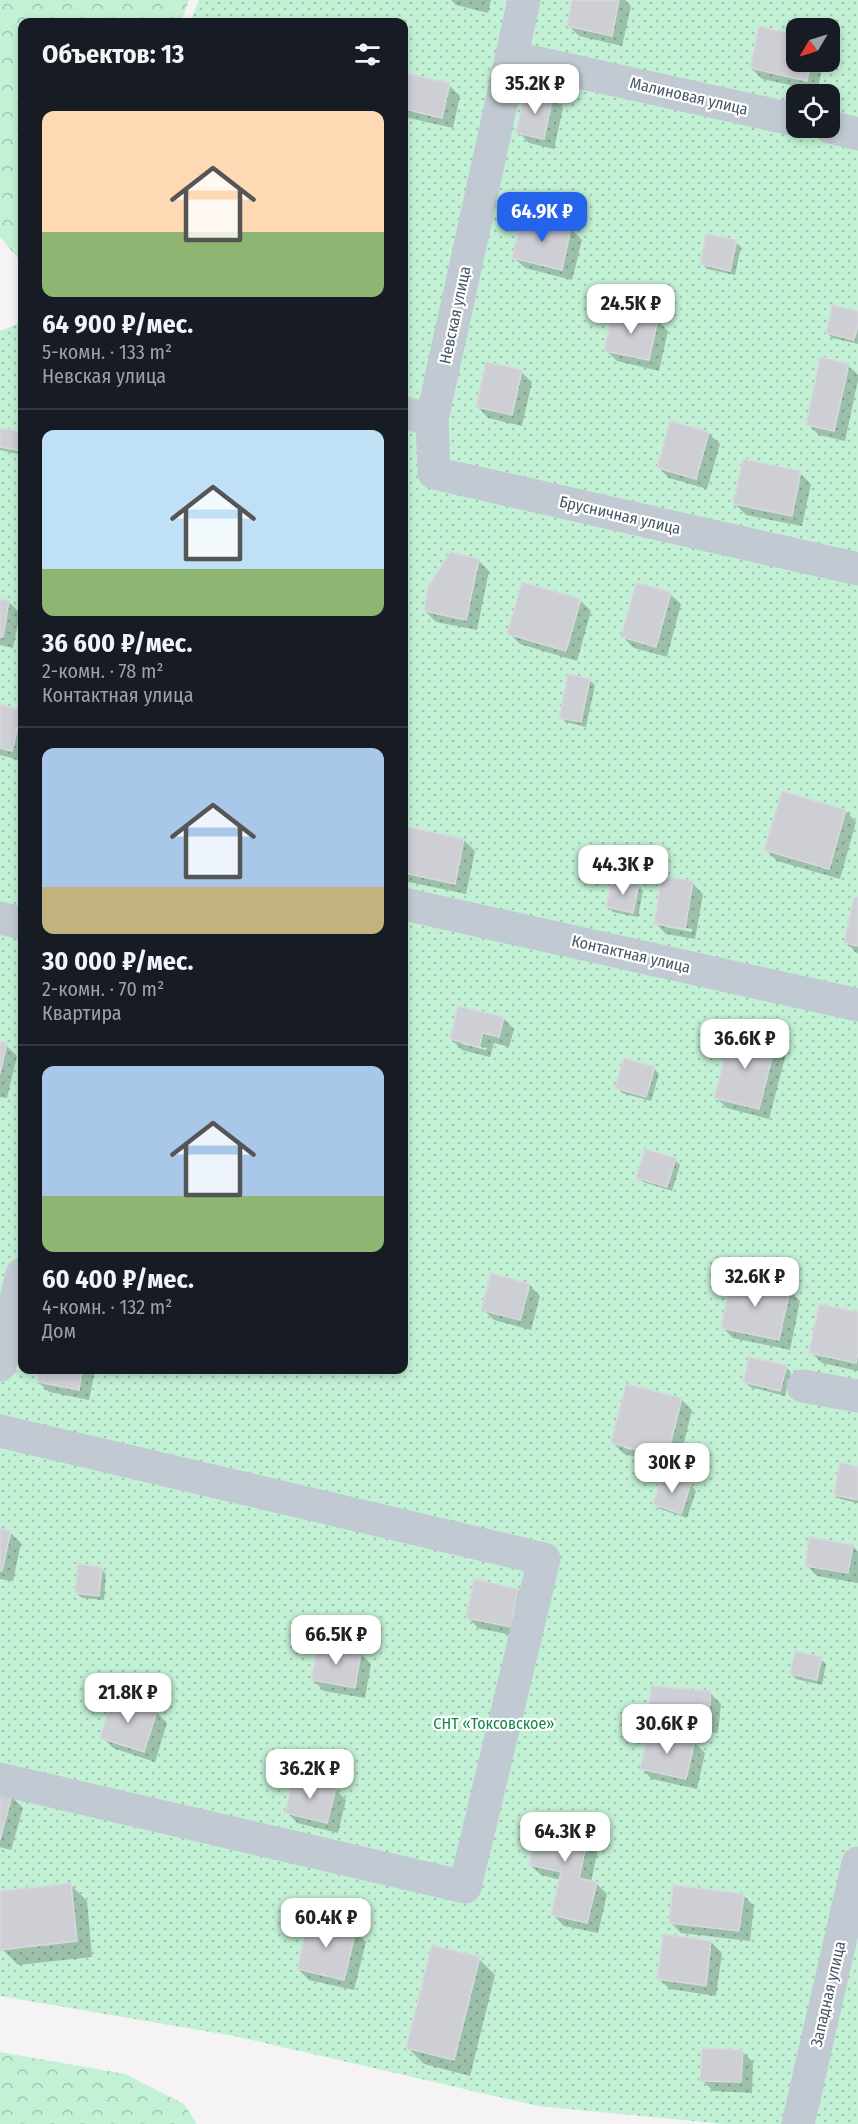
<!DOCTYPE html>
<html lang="ru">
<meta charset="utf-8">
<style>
:root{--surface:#171b24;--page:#20242c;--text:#f1f3f6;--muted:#9ea1a6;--line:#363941;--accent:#2563eb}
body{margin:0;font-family:"Fira Sans Condensed",sans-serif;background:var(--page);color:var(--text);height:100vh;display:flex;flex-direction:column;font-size:22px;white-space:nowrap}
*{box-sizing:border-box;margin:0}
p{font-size:20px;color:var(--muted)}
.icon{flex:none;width:33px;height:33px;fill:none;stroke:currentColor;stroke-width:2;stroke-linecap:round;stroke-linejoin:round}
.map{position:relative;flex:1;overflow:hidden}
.details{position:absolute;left:18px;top:18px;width:390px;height:1356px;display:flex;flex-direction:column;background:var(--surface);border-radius:12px;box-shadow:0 3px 9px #0003}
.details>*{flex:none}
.needle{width:39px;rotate:232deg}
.controls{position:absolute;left:786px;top:18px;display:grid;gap:12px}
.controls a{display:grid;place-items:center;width:54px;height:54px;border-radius:12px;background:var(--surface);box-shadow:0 3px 9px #0003;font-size:30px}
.price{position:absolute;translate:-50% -51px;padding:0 14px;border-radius:12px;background:#fff;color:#222;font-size:20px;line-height:39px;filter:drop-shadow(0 2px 3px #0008)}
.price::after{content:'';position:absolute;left:50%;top:36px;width:18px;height:14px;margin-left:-9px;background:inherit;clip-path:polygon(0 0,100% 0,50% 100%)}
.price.active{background:var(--accent);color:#fff}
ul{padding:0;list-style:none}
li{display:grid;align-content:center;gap:12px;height:318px;padding:0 24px}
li+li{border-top:2px solid var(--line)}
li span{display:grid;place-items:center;height:186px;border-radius:12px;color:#555}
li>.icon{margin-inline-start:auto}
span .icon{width:108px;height:108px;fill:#fffc;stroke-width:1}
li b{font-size:26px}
h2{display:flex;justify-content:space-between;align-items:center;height:72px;padding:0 24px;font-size:26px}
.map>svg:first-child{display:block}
.forest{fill:url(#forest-crowns)}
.garden{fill:url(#garden-dots);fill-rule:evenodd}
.shadow{fill:#0003;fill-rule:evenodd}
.building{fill:#cdcfd5;stroke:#d7d9de;stroke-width:1.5}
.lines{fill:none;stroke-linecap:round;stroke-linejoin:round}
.minor{stroke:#c1cad2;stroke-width:33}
.labels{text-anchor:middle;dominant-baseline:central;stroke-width:4.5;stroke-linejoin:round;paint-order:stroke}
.street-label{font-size:16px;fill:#4a5661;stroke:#fff}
.park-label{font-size:16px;fill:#17864f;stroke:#fff}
</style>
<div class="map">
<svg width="858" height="2124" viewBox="0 0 858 2124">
<defs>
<pattern id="forest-crowns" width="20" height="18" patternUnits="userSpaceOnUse" patternTransform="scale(1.5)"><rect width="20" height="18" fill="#c3f1d5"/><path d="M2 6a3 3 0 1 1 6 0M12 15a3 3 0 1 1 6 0" fill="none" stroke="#a0c6b0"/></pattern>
<pattern id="garden-dots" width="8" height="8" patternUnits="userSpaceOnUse" patternTransform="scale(1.5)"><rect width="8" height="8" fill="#c3f1d5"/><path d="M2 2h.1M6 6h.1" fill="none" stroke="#a0c6b0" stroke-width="1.8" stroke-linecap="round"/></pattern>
</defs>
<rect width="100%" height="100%" fill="#f5f3f3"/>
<path class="forest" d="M0,0H189L181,22H22V263L0,237Z
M0,2052L125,2074L184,2104L197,2124H0Z"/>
<path class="garden" d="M199,0H858V2124H724L538,2106L234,2036L0,1996V331L22,322V1370H404V22H190ZM796,28H830V62H796ZM796,94H830V128H796Z"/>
<path class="shadow" d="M451,0H491L488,13L456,5Z
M574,0H625L631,6L622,46L579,36L568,25Z
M760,28L796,36V62H824L817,91L762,79L751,68Z
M404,74L449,85L460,96L453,128L404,117Z
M552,98L563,108L554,149L529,143L518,132Z
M571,229L582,240L572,280L525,268L514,258Z
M736,242L741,247L735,275L707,269L702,264Z
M858,313V344L832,338L827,333Z
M657,320L668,331L659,371L617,361L606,350Z
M848,365L858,375V380L845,441L819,435L808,424Z
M521,372L532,382L522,426L488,418L478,407Z
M671,423L709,434L720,444L707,489L669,478L658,467Z
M0,429L22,433V455L0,450Z
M404,460L408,465L404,479Z
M800,473L811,484L802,526L746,515L735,504Z
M478,560L489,571L477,630L436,622L425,611Z
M670,594L681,604L667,657L634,648L623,637Z
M580,600L591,611L577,661L520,644L509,633Z
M0,601L9,602L20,613L13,648L0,645Z
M589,680L595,685L586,727L566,722L561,717Z
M0,706L22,712V761L0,755Z
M846,811L856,822L840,879L777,861L766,850Z
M404,828L464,840L475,851L466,894L404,881Z
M692,883L703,894L695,939L666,934L655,923ZM666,924L692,929V932L666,927Z
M638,885L643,891L638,917L613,912L608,907Z
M858,899V954L846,943Z
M503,1018L514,1029L509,1047L494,1043L490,1057L462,1050L451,1039ZM462,1041L487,1048L486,1050L462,1044Z
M0,1043L6,1045L17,1056L7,1098L0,1097Z
M775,1043L786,1054L769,1119L727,1108L716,1098Z
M654,1068L659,1074L651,1101L622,1093L617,1087Z
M675,1160L680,1165L672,1191L643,1182L638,1177Z
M529,1285L540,1296L531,1330L494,1320L483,1309Z
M789,1290L800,1301L790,1350L733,1338L722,1327Z
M858,1314V1371L822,1363L811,1352Z
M786,1367L791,1372L785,1396L750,1387L745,1382Z
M41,1370H95L89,1400L49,1392L38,1382Z
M681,1399L692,1410L678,1467L624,1454L613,1443ZM624,1445L675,1457L674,1460L624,1448Z
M858,1468V1503L840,1499L835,1494Z
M664,1476L691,1485L696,1491L687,1518L660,1509L655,1504Z
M0,1530L10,1532L21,1543L13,1581L0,1579Z
M853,1546L858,1552V1583L817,1576L806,1565Z
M101,1569L106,1574L104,1600L82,1598L76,1593Z
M518,1590L528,1601L521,1637L478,1628L468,1617Z
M360,1653L371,1664L365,1698L324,1691L313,1680Z
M821,1659L826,1664L822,1685L796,1679L791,1674Z
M710,1693L721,1704L718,1733L661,1727L650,1716Z
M156,1712L167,1723L155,1762L113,1748L102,1737Z
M694,1742L705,1753L697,1789L652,1779L641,1768Z
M335,1789L346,1800L338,1833L297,1823L287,1812Z
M0,1793L12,1797L23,1808L11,1850L0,1847Z
M590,1824L601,1835L591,1882L596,1883L607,1894L598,1933L564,1926L553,1915L561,1880L541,1875L530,1865Z
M71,1885L87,1901L92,1957L18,1965L2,1949L0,1893Z
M743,1895L754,1906L750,1941L681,1933L670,1922Z
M355,1931L366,1942L354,1990L309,1980L298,1969Z
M711,1942L722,1953L716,1996L670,1989L659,1979Z
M479,1959L495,1975L470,2076L424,2064L408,2048Z
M742,2051L753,2062L752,2093L713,2091L702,2080Z"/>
<path class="building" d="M572,0H619L612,36L567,26Z
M759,26L796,35V62H811L807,81L750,68Z
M404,73L450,83L442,118L404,109Z
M525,91L553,96L544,139L516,133Z
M522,217L571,228L562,270L512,258Z
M706,234L737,240L730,271L700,264Z
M832,305L858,311V325L854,340L826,333Z
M613,309L658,319L649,360L604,351Z
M820,357L849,364L834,431L806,425Z
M486,362L522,370L512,415L476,407Z
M670,421L709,432L696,479L657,468Z
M0,428L22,432V451L0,447Z
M743,459L801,471L792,516L733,504Z
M450,552L479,559L466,620L424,611L428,587Z
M522,582L581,599L566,651L507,634Z
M636,583L671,592L656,647L621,637Z
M0,599L9,601L3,637H0Z
M568,674L590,679L581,722L559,718Z
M0,704L22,711L12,751L0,748Z
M782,791L846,810L829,869L764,850Z
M404,826L464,839L455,884L404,873Z
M662,876L693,881L685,929L654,924Z
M612,878L639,884L633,913L606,907Z
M854,897L858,898V946L844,943Z
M458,1006L504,1017L499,1037L483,1033L479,1047L450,1039Z
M732,1030L776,1042L759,1109L714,1098Z
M0,1042L7,1043L0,1074Z
M624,1058L655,1067L646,1097L615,1088Z
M645,1149L676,1158L667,1187L636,1178Z
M491,1273L530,1284L520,1320L481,1310Z
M731,1277L790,1289L779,1340L721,1328Z
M819,1304L858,1312V1351L856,1363L809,1353Z
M749,1357L787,1365L780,1391L743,1382Z
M39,1370H82L79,1390L37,1382Z
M626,1384L682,1398L667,1457L611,1443Z
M840,1462L858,1467V1500L834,1495Z
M663,1474L691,1484L681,1514L653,1504Z
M0,1529L11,1531L2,1571H0Z
M809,1537L853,1545L848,1573L805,1566Z
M78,1564L102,1567L99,1596L75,1593Z
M474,1579L518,1589L511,1627L466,1618Z
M318,1644L361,1652L355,1688L311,1680Z
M795,1651L822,1657L817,1680L790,1674Z
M651,1686L711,1691L708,1722L648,1717Z
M113,1697L157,1711L144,1752L100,1738Z
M648,1731L695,1740L686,1779L640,1769Z
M294,1777L336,1788L327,1823L285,1813Z
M0,1792L12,1795L0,1840Z
M541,1811L591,1823L579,1878L597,1882L587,1923L551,1915L561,1872L529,1865Z
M71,1883L77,1941L0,1950V1891Z
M673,1885L744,1894L739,1931L669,1923Z
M309,1918L356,1930L344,1980L297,1969Z
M663,1934L711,1941L706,1986L657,1979Z
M432,1945L480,1957L454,2060L406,2048Z
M702,2048L743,2050L741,2082L700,2081Z"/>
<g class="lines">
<path class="minor" d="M524,0L432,419L434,473L858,569
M511,57L796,120
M830,127L858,134
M404,413L432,419
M404,904L858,1005
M0,918L22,923
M0,1365L22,1274
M803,1386L858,1396
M0,1431L544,1559L465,1887L0,1779
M798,2124L858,1863"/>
</g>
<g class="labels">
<g class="street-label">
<text transform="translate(689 96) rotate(13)">Малиновая улица</text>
<text transform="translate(455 315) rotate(-78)">Невская улица</text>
<text transform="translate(620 515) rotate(13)">Брусничная улица</text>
<text transform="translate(631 954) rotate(13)">Контактная улица</text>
<text transform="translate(828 1994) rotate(-77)">Западная улица</text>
</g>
<g class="park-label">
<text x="494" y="1723">СНТ «Токсовское»</text>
</g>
</g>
</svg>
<div class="controls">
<a><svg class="needle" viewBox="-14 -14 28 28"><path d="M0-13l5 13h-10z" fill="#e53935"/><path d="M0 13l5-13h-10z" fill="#9ea1a6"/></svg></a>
<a><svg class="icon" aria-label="locate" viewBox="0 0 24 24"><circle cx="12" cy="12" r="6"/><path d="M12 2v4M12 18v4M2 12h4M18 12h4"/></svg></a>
</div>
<b class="price" style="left:535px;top:115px">35.2K ₽</b>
<b class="price active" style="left:542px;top:243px">64.9K ₽</b>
<b class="price" style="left:631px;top:335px">24.5K ₽</b>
<b class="price" style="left:623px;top:896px">44.3K ₽</b>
<b class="price" style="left:745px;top:1070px">36.6K ₽</b>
<b class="price" style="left:755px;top:1308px">32.6K ₽</b>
<b class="price" style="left:672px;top:1494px">30K ₽</b>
<b class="price" style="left:336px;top:1666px">66.5K ₽</b>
<b class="price" style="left:128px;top:1724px">21.8K ₽</b>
<b class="price" style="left:667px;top:1755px">30.6K ₽</b>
<b class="price" style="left:310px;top:1800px">36.2K ₽</b>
<b class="price" style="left:565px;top:1863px">64.3K ₽</b>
<b class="price" style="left:326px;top:1949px">60.4K ₽</b>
<section class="details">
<h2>Объектов: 13<svg class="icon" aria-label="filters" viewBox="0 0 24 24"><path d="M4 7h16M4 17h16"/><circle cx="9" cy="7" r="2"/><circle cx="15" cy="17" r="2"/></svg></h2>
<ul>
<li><span style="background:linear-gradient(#ffd9b3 65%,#8fb573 0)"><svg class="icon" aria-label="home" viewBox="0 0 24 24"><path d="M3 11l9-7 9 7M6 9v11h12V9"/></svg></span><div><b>64 900 ₽/мес.</b><p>5-комн. · 133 m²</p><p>Невская улица</p></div></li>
<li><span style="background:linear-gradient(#bfe0f5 75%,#8fb573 0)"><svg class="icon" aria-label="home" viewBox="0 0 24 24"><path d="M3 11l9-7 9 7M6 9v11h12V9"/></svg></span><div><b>36 600 ₽/мес.</b><p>2-комн. · 78 m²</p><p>Контактная улица</p></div></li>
<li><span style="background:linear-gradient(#a9c7e8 75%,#c2b280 0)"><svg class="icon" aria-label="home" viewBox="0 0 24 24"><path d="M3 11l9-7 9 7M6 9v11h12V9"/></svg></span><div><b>30 000 ₽/мес.</b><p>2-комн. · 70 m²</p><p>Квартира</p></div></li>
<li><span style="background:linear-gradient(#a9c7e8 70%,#8fb573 0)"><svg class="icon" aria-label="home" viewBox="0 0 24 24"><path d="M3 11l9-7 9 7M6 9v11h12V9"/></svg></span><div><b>60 400 ₽/мес.</b><p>4-комн. · 132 m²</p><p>Дом</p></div></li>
</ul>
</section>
</div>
